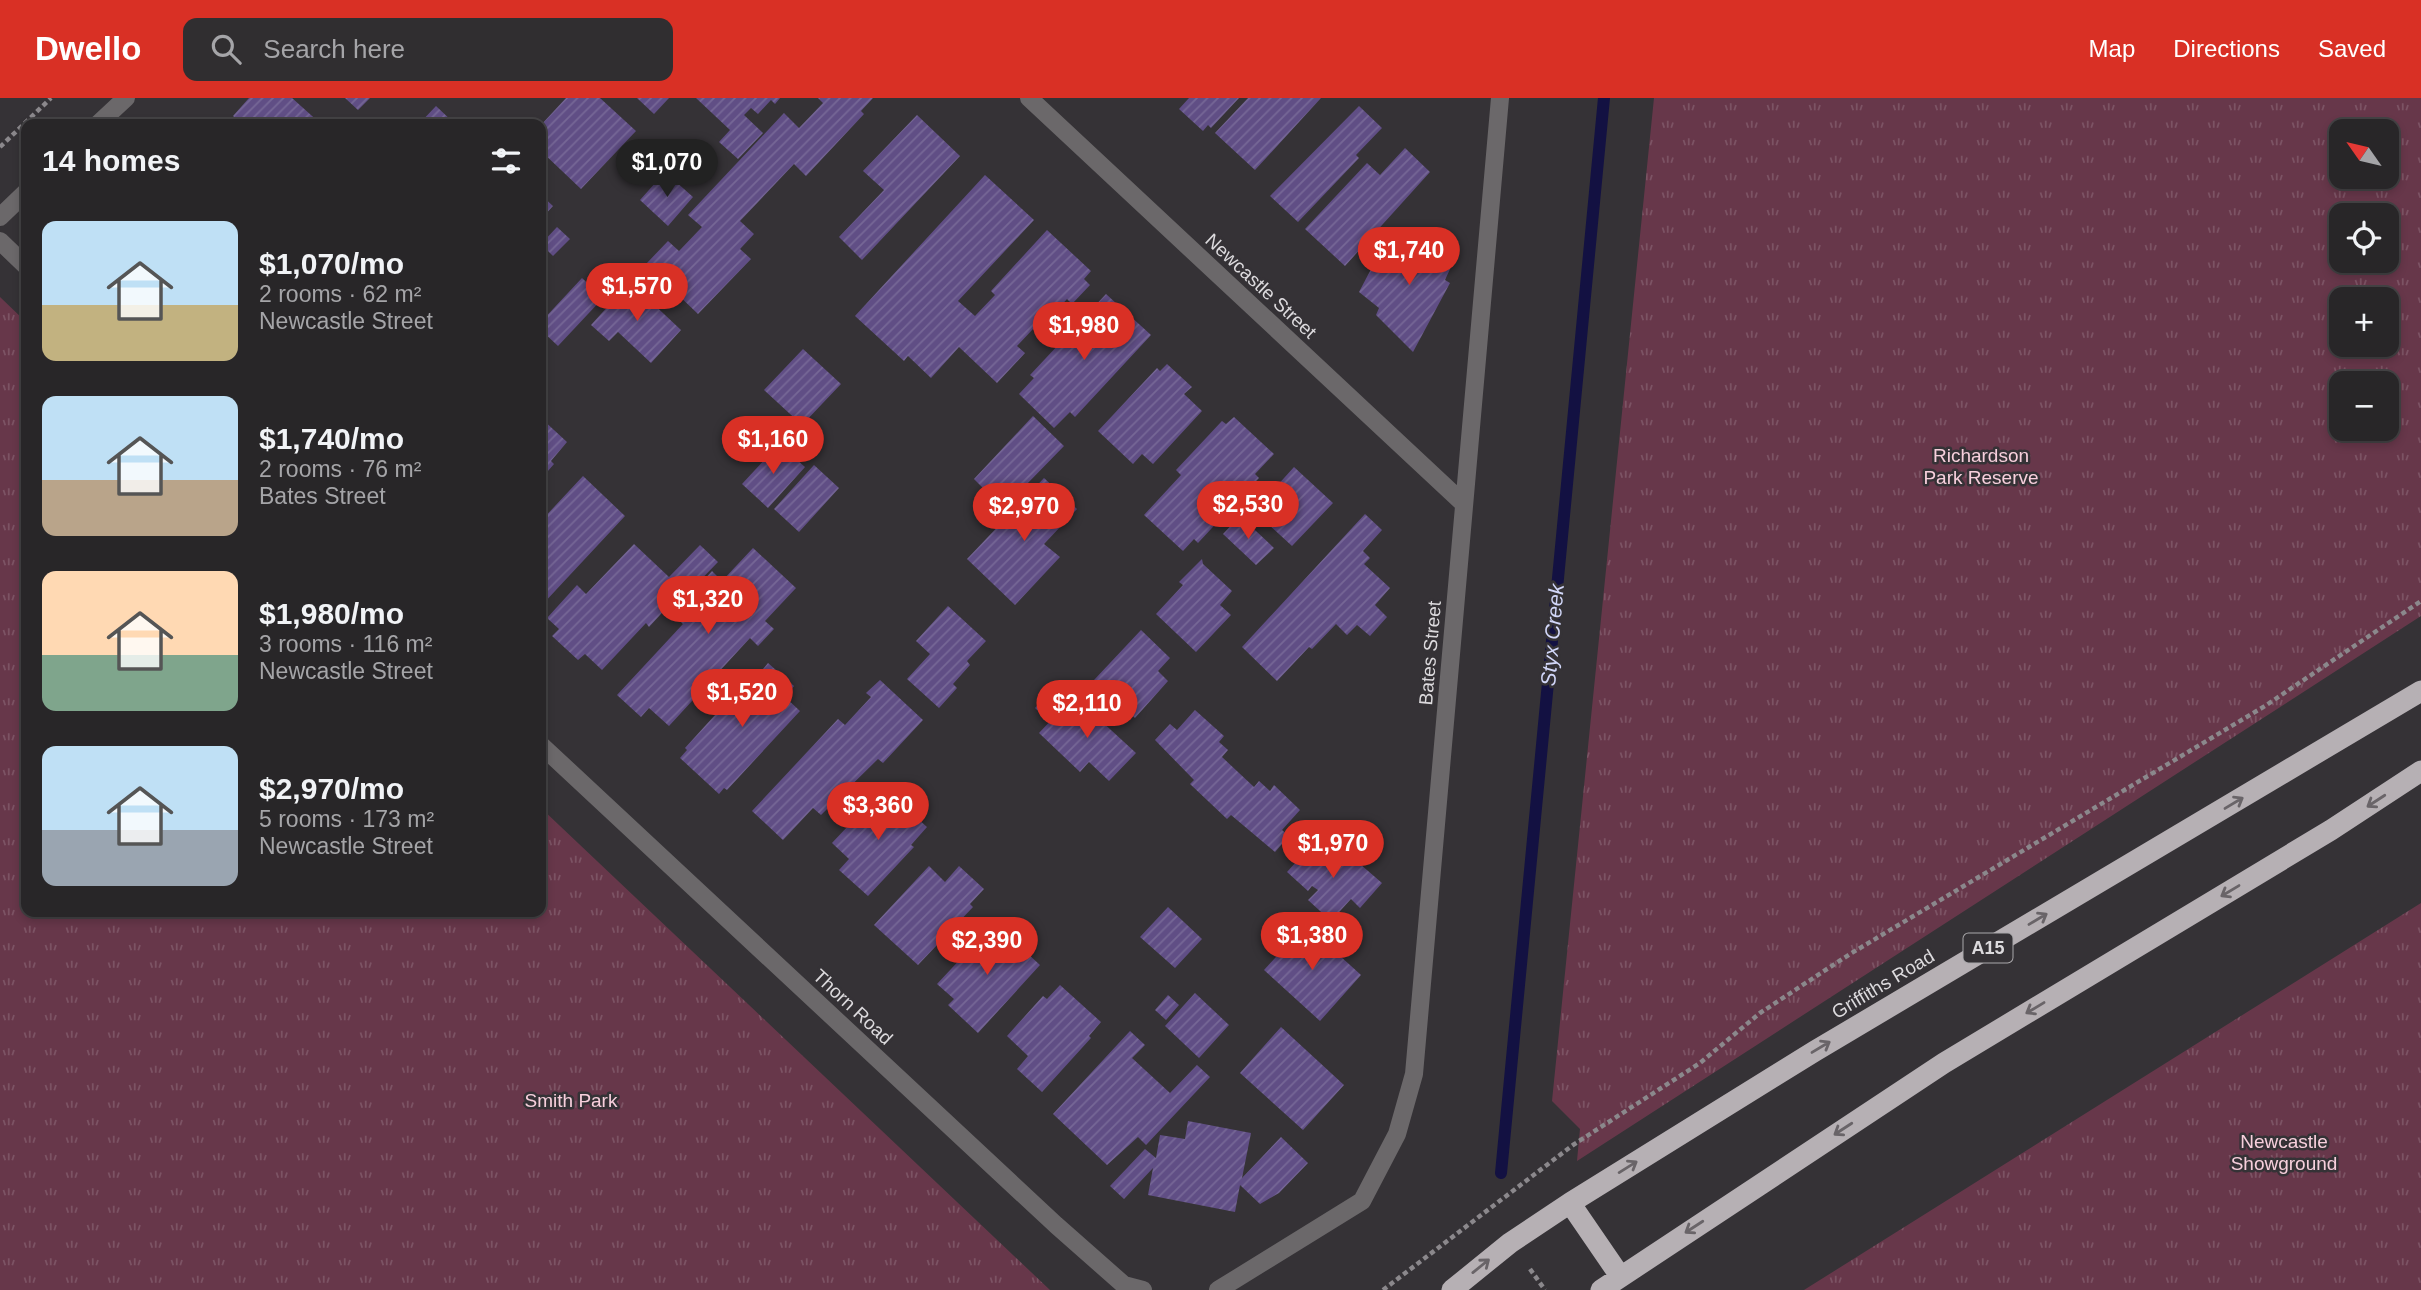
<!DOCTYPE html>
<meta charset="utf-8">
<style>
:root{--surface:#282628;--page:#302e30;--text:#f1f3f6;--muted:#a5a5a8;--line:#444345;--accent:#d93025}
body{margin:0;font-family:Helvetica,sans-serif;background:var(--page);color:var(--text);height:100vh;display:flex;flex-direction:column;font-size:26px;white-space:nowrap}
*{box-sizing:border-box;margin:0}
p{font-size:23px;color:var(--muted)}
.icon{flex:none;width:38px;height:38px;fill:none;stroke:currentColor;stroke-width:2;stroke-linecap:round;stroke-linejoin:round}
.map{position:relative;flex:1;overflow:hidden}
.panel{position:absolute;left:21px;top:21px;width:525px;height:798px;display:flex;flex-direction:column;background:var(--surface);border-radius:14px;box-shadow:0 4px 10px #0003,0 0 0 2px var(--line)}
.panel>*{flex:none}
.needle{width:46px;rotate:304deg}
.fabs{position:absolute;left:2329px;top:21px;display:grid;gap:14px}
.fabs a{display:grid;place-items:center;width:70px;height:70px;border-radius:14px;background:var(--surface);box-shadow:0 4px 10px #0003,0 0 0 2px var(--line);font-size:35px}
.price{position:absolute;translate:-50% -60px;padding:0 16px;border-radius:24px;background:var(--accent);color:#fff;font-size:23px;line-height:46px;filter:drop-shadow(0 2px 4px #0008)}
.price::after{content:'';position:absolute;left:50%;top:42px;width:21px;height:16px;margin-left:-10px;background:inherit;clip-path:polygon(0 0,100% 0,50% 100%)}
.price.active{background:#222;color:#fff}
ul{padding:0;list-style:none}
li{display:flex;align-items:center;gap:21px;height:175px;padding:0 21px}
li span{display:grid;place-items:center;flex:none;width:196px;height:140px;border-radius:14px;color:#555}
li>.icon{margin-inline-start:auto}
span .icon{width:84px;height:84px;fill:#fffc;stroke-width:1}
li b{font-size:30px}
h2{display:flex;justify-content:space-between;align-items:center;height:84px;padding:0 21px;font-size:30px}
header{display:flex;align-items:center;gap:42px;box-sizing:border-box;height:98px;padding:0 35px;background:var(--accent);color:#fff}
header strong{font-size:33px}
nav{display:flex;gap:38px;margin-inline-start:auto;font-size:24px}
.search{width:490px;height:63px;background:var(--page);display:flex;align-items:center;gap:18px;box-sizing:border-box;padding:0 24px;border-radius:14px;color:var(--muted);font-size:26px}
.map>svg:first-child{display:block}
.park{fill:url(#park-tufts);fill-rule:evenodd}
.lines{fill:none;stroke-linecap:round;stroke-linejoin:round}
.stream{stroke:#131142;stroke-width:12}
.building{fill:url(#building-hatch)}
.path{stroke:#8b888c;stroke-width:4.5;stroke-dasharray:5 3.5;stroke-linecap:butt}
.street{stroke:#6b686a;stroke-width:18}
.highway{stroke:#b6b0b4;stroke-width:21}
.oneway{stroke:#696468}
.labels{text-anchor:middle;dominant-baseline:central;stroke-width:5;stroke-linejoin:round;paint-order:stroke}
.shield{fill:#353236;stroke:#aaa8ab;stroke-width:2}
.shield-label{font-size:18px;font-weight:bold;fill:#dcdadd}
.street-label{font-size:19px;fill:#dcdadd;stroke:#353236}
.park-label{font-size:19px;fill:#f7cfdc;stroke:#353236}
.water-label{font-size:21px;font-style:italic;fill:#d2d7f9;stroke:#353236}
</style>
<header>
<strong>Dwello</strong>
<div class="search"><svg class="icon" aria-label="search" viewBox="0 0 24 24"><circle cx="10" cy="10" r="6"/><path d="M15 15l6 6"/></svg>Search here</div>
<nav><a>Map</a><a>Directions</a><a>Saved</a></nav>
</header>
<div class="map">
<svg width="2421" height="1192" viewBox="0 0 2421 1192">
<defs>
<pattern id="park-tufts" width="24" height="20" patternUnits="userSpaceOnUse" patternTransform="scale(1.75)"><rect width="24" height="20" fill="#67374a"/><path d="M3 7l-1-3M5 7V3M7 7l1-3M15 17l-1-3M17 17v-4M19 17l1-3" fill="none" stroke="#7c5364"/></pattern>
<pattern id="building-hatch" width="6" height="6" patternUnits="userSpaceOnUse" patternTransform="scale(1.75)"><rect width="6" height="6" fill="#604e85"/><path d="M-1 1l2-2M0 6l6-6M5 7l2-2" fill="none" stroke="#766796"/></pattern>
</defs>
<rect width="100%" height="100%" fill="#353236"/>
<path class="park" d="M1654,0H2421V518L1577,1063L1580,1031L1552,1003ZM2342,33H2387V79H2342ZM2342,117H2387V163H2342ZM2342,201H2387V247H2342ZM2342,285H2387V331H2342Z
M0,199L26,224V814H541V710L1050,1192H0Z
M2421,805V1192H1804Z"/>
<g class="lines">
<path class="stream" d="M1501,1075L1604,0"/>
</g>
<path class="building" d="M249,0H292L321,26H242L233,18Z
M345,0H370L358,12Z
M566,0H600L636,33L581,91L541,53V27Z
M637,0H669L654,16Z
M696,0H780L775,6L771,2L758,16L751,10L744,17L763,35L738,61L719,44L730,32Z
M818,0H873L861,13L864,16L806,78L794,66L740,123L754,136L740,151L751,161L698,216L646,166L668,143L679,153L702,129L688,117L784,15L799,30L823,5Z
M1189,0H1239L1211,30L1208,27L1203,33L1179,11Z
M1248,0H1321L1255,72L1215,35Z
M436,8L455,26H419Z
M1359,8L1382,30L1356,57L1359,60L1298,124L1270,98Z
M917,17L960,58L862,162L839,139L884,92L863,73Z
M1405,50L1430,74L1345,168L1305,131L1367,65L1380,77Z
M665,74L693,99L668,128L640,102Z
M985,77L1034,122L958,203L975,218L995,197L991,193L1047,132L1091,173L1084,181L1090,187L1072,206L1067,201L1036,235L1033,231L1017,248L1025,255L997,285L959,249L931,280L908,258L904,263L855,218Z
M541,97L553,108L541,121Z
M557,129L570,141L553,158L541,146Z
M1419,133L1451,151L1443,167L1450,171L1445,182L1450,185L1413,254L1376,217L1379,210L1359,194L1379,156L1385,160L1395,142L1411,150Z
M582,180L603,200L558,248L541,232V224Z
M630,184L681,232L651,265L618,234L609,243L591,227Z
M1106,196L1151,237L1075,319L1070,314L1054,330L1019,296L1034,280L1030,277Z
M803,251L841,286L802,327L764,292Z
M1167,266L1192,289L1184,296L1202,313L1153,366L1142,356L1133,366L1098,333L1157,270L1160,273Z
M1033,318L1064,348L990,424L975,409L988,395L974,381Z
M1234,319L1274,356L1255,376L1259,380L1224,417L1198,445L1194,441L1183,453L1144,417L1181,377L1176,372L1222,323L1226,326Z
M541,320L567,344L551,363L554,366L541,381Z
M779,346L805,369L768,410L742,386Z
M814,367L839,390L799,434L774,411Z
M1294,369L1333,405L1292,448L1254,413Z
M583,378L625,418L541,508V423Z
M1044,380L1077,411L1044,446L1060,459L1015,507L967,461Z
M1365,416L1382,432L1363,453L1370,460L1364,466L1390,490L1375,507L1387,519L1370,538L1357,527L1347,537L1336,526L1312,551L1309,549L1277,583L1242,549Z
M1240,418L1274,450L1256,467L1223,436Z
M634,446L669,479L700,447L718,464L687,496L683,492L649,529L646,525L602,572L585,556L578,562L552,538L559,531L547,520L577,487L586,496Z
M753,450L796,490L765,523L774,531L758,548L750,540L669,628L649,610L641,619L617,597L683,526L672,516L712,473L722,483Z
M1202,461L1203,466L1232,493L1220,507L1231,517L1196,554L1156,516L1183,487L1179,484Z
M948,508L986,543L967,563L970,567L953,586L957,590L939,610L907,581L930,556L916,543Z
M1141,532L1170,560L1158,573L1168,583L1135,620L1094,582Z
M768,565L794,588L785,599L800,613L727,692L724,690L719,696L680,660L687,652L685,650L755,573L759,576Z
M880,582L923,622L883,665L878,661L821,717L813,710L783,742L752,713L838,621L845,627L871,599L866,595Z
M1062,582L1075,593L1048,622L1035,610Z
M1074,598L1136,655L1109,683L1089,664L1080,674L1039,635Z
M1195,612L1224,638L1219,644L1228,652L1222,659L1254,689L1259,683L1270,693L1274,687L1300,712L1282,732L1289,738L1275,754L1231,717L1227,721L1190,686L1194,682L1155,642L1170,626L1177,632Z
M887,693L927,729L911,747L914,749L868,798L839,772L849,761L832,745L868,707L871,710Z
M1316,742L1334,758L1338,754L1349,764L1353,760L1382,785L1360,810L1351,801L1331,823L1308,802L1318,792L1312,788L1308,793L1287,774Z
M929,768L945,784L959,768L984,791L970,806L973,809L918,867L874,827Z
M1168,809L1202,841L1175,870L1140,839Z
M994,825L1040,867L978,935L948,907L954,901L937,886Z
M1299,825L1305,831L1307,828L1361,877L1320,923L1264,872L1295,838L1290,834Z
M1060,887L1101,924L1089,938L1091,940L1042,994L1017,971L1028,958L1007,938L1043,898L1047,901Z
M1195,895L1229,927L1199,960L1165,928Z
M1168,897L1179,907L1166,922L1155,912Z
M1281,929L1344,987L1303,1032L1240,975Z
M1130,933L1145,947L1132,960L1170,995L1197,967L1210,979L1146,1047L1138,1039L1107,1067L1053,1016Z
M1188,1023L1251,1035L1242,1080L1281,1039L1308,1065L1279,1095L1260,1106L1240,1087L1235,1114L1148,1097L1153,1070L1124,1101L1110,1088L1145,1051L1156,1060L1160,1037L1185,1041Z"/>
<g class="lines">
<path class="path" d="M0,49L51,0
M1530,1171L1545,1192
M1383,1192L1573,1047L1700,965L1760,915L1850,856L2265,608L2421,503"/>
<path class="street" d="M1029,0L1464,406
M98,26L126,0
M0,119L26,94
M0,143L26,168
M541,647L1056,1127L1124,1187L1143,1192
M1218,1192L1362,1103L1397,1036L1414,976L1500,0"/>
<path class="highway" d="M1570,1105L1620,1178
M1452,1192L1510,1145L1570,1105L1815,953L2421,593
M1601,1192L1944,965L2331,732L2421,673"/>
</g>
<defs><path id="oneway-shaft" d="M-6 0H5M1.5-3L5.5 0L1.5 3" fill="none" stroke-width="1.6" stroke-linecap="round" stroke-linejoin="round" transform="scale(1.75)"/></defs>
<g class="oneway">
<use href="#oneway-shaft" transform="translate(2376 703) rotate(147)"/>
<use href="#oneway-shaft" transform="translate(2234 705) rotate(-31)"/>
<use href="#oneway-shaft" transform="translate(2230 793) rotate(149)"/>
<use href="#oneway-shaft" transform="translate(2038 821) rotate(-31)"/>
<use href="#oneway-shaft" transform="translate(2035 910) rotate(149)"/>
<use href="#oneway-shaft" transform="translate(1821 949) rotate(-31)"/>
<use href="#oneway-shaft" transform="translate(1843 1031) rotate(147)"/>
<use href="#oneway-shaft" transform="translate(1628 1069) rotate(-32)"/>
<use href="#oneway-shaft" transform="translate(1694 1129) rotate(147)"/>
<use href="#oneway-shaft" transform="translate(1481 1168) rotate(-39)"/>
</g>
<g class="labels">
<rect class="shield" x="1963.5" y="835.5" width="49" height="29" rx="5"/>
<g class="shield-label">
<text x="1988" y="850">A15</text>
</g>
<g class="street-label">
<text transform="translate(1261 188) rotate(43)">Newcastle Street</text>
<text transform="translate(1430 555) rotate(-85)">Bates Street</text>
<text transform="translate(1883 886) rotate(-31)">Griffiths Road</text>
<text transform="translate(853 909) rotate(43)">Thorn Road</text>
</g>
<g class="park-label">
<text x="1981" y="357">Richardson<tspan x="1981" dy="22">Park Reserve</tspan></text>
<text x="571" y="1002">Smith Park</text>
<text x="2284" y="1043">Newcastle<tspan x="2284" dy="22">Showground</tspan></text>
</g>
<g class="water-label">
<text transform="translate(1552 537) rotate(-85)">Styx Creek</text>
</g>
</g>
</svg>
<div class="fabs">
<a><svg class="needle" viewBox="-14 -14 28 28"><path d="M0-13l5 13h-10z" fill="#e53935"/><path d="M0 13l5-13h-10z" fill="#a5a5a8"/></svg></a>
<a><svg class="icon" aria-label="locate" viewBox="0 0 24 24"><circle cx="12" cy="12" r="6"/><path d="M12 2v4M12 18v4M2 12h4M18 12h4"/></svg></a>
<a>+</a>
<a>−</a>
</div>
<b class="price active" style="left:667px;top:101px">$1,070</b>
<b class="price" style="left:1409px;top:189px">$1,740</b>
<b class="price" style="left:637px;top:225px">$1,570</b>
<b class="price" style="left:1084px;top:264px">$1,980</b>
<b class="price" style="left:773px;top:378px">$1,160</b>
<b class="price" style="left:1248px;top:443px">$2,530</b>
<b class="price" style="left:1024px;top:445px">$2,970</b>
<b class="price" style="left:708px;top:538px">$1,320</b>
<b class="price" style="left:742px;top:631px">$1,520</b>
<b class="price" style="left:1087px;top:642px">$2,110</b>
<b class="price" style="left:878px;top:744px">$3,360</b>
<b class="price" style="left:1333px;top:782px">$1,970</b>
<b class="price" style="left:1312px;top:874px">$1,380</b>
<b class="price" style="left:987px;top:879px">$2,390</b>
<section class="panel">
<h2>14 homes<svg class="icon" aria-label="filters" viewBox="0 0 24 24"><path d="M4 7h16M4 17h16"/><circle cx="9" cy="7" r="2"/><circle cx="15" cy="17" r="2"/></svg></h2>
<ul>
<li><span style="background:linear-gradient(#bfe0f5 60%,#c2b280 0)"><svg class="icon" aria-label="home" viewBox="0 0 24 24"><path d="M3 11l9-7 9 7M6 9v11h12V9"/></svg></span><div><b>$1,070/mo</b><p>2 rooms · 62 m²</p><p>Newcastle Street</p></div></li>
<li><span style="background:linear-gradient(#bfe0f5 60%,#b9a48a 0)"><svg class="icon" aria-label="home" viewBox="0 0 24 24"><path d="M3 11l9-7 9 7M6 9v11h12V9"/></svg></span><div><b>$1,740/mo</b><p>2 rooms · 76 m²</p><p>Bates Street</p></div></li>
<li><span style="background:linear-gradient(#ffd9b3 60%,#7fa58c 0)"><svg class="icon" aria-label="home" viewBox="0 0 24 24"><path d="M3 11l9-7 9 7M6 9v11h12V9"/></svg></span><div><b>$1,980/mo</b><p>3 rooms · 116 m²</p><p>Newcastle Street</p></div></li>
<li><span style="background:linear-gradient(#bfe0f5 60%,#9aa5b1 0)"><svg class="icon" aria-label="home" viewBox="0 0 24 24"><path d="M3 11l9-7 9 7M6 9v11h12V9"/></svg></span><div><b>$2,970/mo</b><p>5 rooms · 173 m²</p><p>Newcastle Street</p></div></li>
</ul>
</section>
</div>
